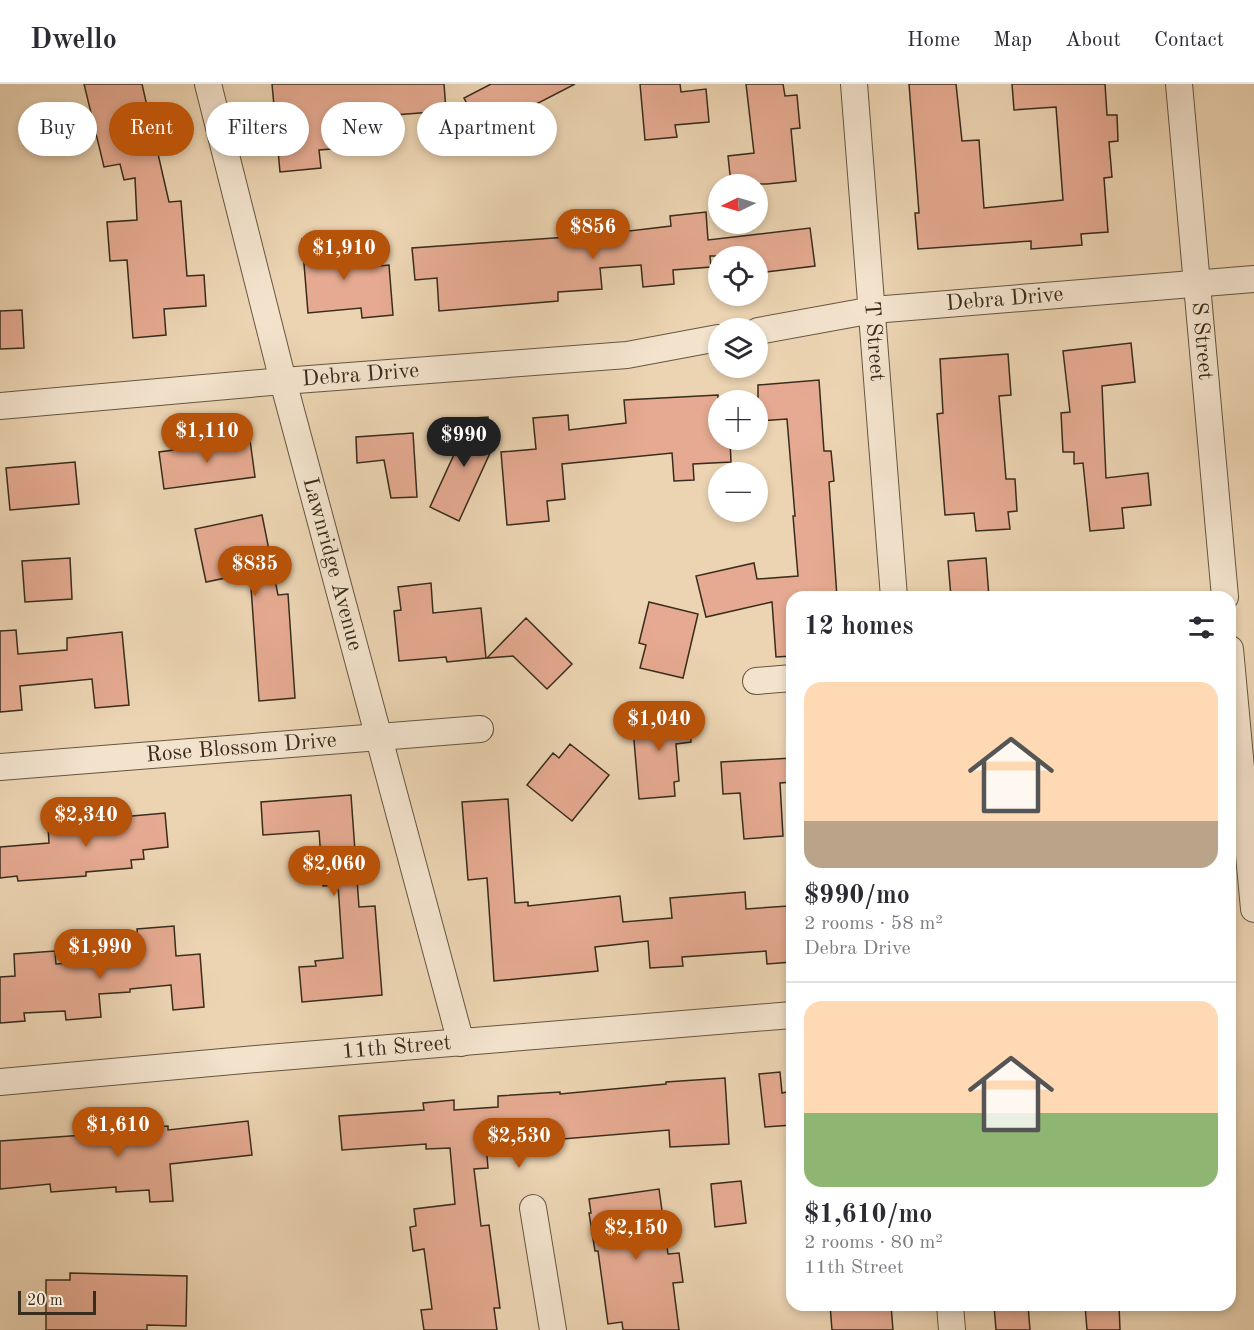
<!DOCTYPE html>
<meta charset="utf-8">
<style>
:root{--surface:#fff;--page:#f2f2f3;--text:#2b2b33;--muted:#7c7c81;--line:#e1e1e2;--accent:#b45309}
body{margin:0;font-family:"Old Standard TT",serif;background:var(--page);color:var(--text);height:100vh;display:flex;flex-direction:column;font-size:22px;white-space:nowrap}
*{box-sizing:border-box;margin:0}
p{font-size:20px;color:var(--muted)}
.icon{flex:none;width:33px;height:33px;fill:none;stroke:currentColor;stroke-width:2;stroke-linecap:round;stroke-linejoin:round}
.map{position:relative;flex:1;overflow:hidden}
.panel{position:absolute;left:786px;top:507px;width:450px;height:720px;display:flex;flex-direction:column;background:var(--surface);border-radius:18px;box-shadow:0 3px 9px #0003}
.panel>*{flex:none}
.hud{position:absolute;left:18px;top:18px;width:570px;height:54px;display:flex;gap:12px}
.needle{width:39px;rotate:265deg}
.controls{position:absolute;left:708px;top:90px;display:grid;gap:12px}
.controls a{display:grid;place-items:center;width:60px;height:60px;border-radius:50%;background:var(--surface);box-shadow:0 3px 9px #0003;font-size:30px}
.scale{position:absolute;left:18px;bottom:15px;width:78px;box-sizing:border-box;padding-left:6px;border:3px solid #382c1c;border-top:0;font-size:16px;line-height:21px;white-space:nowrap;color:#382c1c;-webkit-text-stroke:4px #f3e3cd;paint-order:stroke}
.price{position:absolute;translate:-50% -51px;padding:0 14px;border-radius:21px;background:var(--accent);color:#fff;font-size:20px;line-height:39px;filter:drop-shadow(0 2px 3px #0008)}
.price::after{content:'';position:absolute;left:50%;top:36px;width:18px;height:14px;margin-left:-9px;background:inherit;clip-path:polygon(0 0,100% 0,50% 100%)}
.price.selected{background:#222;color:#fff}
ul{padding:0;list-style:none}
li{display:grid;align-content:center;gap:12px;height:318px;padding:0 18px}
li+li{border-top:2px solid var(--line)}
li span{display:grid;place-items:center;height:186px;border-radius:18px;color:#555}
li>.icon{margin-inline-start:auto}
span .icon{width:108px;height:108px;fill:#fffc;stroke-width:1}
li b{font-size:26px}
h2{display:flex;justify-content:space-between;align-items:center;height:72px;padding:0 18px;font-size:26px}
.tag{padding:0 21px;border-radius:27px;background:var(--surface);box-shadow:0 3px 9px #0003;font-size:21px;line-height:54px}
.tag.selected{background:var(--accent);color:#fff}
header{display:flex;align-items:center;gap:36px;box-sizing:border-box;height:84px;padding:0 30px;background:var(--surface);border-bottom:2px solid var(--line)}
header strong{font-size:28px}
nav{display:flex;gap:33px;margin-inline-start:auto;font-size:21px}
.map>svg:first-child{display:block}
.building{fill:#e5aa91;stroke:#382c1c;stroke-width:1.5}
.lines{fill:none;stroke-linecap:round;stroke-linejoin:round}
.minor-casing{stroke:#655642;stroke-width:28}
.minor{stroke:#f3e3cd;stroke-width:26}
.labels{text-anchor:middle;dominant-baseline:central;stroke-width:4.5;stroke-linejoin:round;paint-order:stroke}
.street-label{font-size:22px;fill:#382c1c;stroke:#f3e3cd}
</style>
<header>
<strong>Dwello</strong>
<nav><a>Home</a><a>Map</a><a>About</a><a>Contact</a></nav>
</header>
<div class="map">
<svg width="1254" height="1246" viewBox="0 0 1254 1246">
<rect width="100%" height="100%" fill="#ecd4b2"/>
<filter id="stains"><feTurbulence type="fractalNoise" baseFrequency=".00333" numOctaves="4"/><feColorMatrix values="0 0 0 0 .2 0 0 0 0 .09 0 0 0 0 .02 0 0 0 .5 -.17"/></filter>
<radialGradient id="worn" r=".72"><stop offset=".6" stop-color="#630" stop-opacity="0"/><stop offset="1" stop-color="#630" stop-opacity=".3"/></radialGradient>
<path class="building" d="M84,0H142L169,118L181,117L187,192L204,191L206,222L164,225L166,251L133,254L127,176L110,177L107,138L137,136L135,94L124,96L120,80L104,83Z
M272,0H444L446,27L328,36L331,65L319,66L321,84L280,88Z
M491,0H575L509,34L514,43L487,58L464,14Z
M640,0H680L681,8L706,5L709,38L675,41L677,53L645,56Z
M746,0H783L785,12L797,11L800,44L791,45L796,97L767,100H731L728,72L754,69Z
M909,0H956L962,57L979,56L984,124L1063,116L1056,23L1014,26L1012,0H1105L1107,31H1117L1118,57L1109,58L1112,93L1104,94L1108,148L1081,150L1082,161L1031,165V157L918,165L915,129H919Z
M706,128L708,156L810,144L815,182L758,189V172H710L711,183L673,186L674,200L643,203L641,181L600,184L602,205L558,208V217L439,227L437,194L415,196L412,164L582,152L581,132L620,129L621,148L671,142L670,132Z
M328,153L329,167L357,165L359,184L389,181L393,231L362,234L361,224L308,229L302,155Z
M22,226L24,264L0,265V227Z
M1131,259L1135,298L1102,302L1106,394L1148,389L1151,421L1122,424L1124,444L1090,447L1083,379L1074,380V368H1063L1061,329L1070,328L1063,267Z
M1008,270L1011,311L999,312L1006,395H1015L1017,427L1008,428L1010,445L976,447L974,429L945,431L937,330L943,329L940,275Z
M819,296L824,367H831L834,397L829,398L837,513H792V572L776,573L772,518L706,533L696,492L754,479L757,495L798,492L793,432H795L787,335L758,337V301Z
M718,311V356H730L731,378L693,380L694,396L674,397L672,369L562,380L565,415L547,417L549,437L507,441L501,368L536,365L533,334L568,331L569,346L626,339L624,316Z
M488,333L490,369L459,437L430,423L462,353L461,335Z
M413,349L417,413L391,414L384,376L357,379L356,353Z
M250,356L255,393L164,405L159,368Z
M75,378L79,420L10,426L6,384Z
M262,431L278,511L288,510L295,614L259,617L250,489L206,498L195,445Z
M70,474L72,515L25,518L22,477Z
M986,474L989,513H951L948,477Z
M431,499L433,529L481,524L486,574L447,578L446,573L399,577L394,527L401,526L398,503Z
M649,518L698,530L683,594L640,584L646,561L639,559Z
M526,534L572,580L547,605L513,572L487,574Z
M16,546L18,570L67,566V554L122,548L129,621L95,624L92,595L20,602L22,626L0,628V547Z
M689,628L691,658L676,660L679,697L674,698L675,712L639,715L632,633Z
M570,660L609,691L572,737L527,701L553,669L559,674Z
M792,674V698L780,699L783,752L744,755L740,709L723,710L721,678Z
M351,711L359,823L375,822L382,911L302,918L299,883L316,882L315,877L343,874L338,801L323,802L319,747L263,751L261,718Z
M508,715L515,819L528,818V822L620,812L623,838L672,834L670,814L745,808L746,825L788,822L792,878L767,880L766,867L682,873L683,882L650,884L648,857L595,863L598,887L494,897L487,794L468,796L462,718Z
M165,729L168,763L143,766L144,775L131,776L132,784L86,788V792L18,797L17,792L0,794V763L49,759L48,742L89,739L88,736Z
M174,842L176,872L200,870L204,923L173,926L171,901L130,905V908L99,910L101,933L66,936L65,927L24,929L25,937L0,939V893L15,892L14,870L55,867L56,880L139,874L137,845Z
M780,988L782,1009L792,1007V1041L765,1043L759,990Z
M725,994L729,1060L670,1063L669,1046L551,1056L550,1043L485,1048L488,1084L474,1085L481,1142L489,1141L500,1224H494L497,1246H424L421,1226L432,1225L424,1165L413,1167L410,1143L416,1142L414,1125L455,1120L450,1064L426,1065V1060L342,1066L339,1032L424,1026L423,1019L454,1016V1026L498,1023V1012L560,1008V1010L666,1000V998Z
M248,1037L252,1071L170,1080L173,1117L150,1118L149,1106L116,1108V1103L51,1108L50,1100L0,1105V1057L112,1049V1046L168,1042V1046Z
M741,1097L746,1139L715,1143L711,1100Z
M659,1105L668,1170L679,1169L683,1198L673,1199L679,1246H623L622,1238L608,1240L598,1167H595L589,1129H591L589,1115Z
M70,1189L187,1192L186,1242L147,1241V1246H46V1196H70Z
M830,1221H891L893,1246H832Z
M994,1221H1028L1030,1246H996Z
M1085,1221H1119L1120,1246H1087Z"/>
<g class="lines">
<defs>
<g id="minor">
<path id="s1" d="M208,0L283,297L461,959"/>
<path id="s2" d="M854,0L894,513"/>
<path id="s3" d="M1179,0L1225,513"/>
<path id="s4" d="M758,247L873,226L1254,195"/>
<path id="s5" d="M0,322L283,297L627,271L718,254"/>
<path d="M1230,565L1254,825"/>
<path d="M756,597L792,594"/>
<path id="s6" d="M0,683L480,645"/>
<path id="s7" d="M0,998L256,975L792,931"/>
<path d="M533,1124L553,1246"/>
<path d="M950,1221L952,1246"/>
</g>
</defs>
<use href="#minor" class="minor-casing"/>
<use href="#minor" class="minor"/>
</g>
<g class="labels">
<g class="street-label">
<text stroke="none"><textPath href="#s4" startOffset="249">Debra Drive</textPath></text>
<text stroke="none"><textPath href="#s2" startOffset="258">T Street</textPath></text>
<text stroke="none"><textPath href="#s3" startOffset="258">S Street</textPath></text>
<text stroke="none"><textPath href="#s5" startOffset="362">Debra Drive</textPath></text>
<text stroke="none"><textPath href="#s1" startOffset="496">Lawnridge Avenue</textPath></text>
<text stroke="none"><textPath href="#s6" startOffset="242">Rose Blossom Drive</textPath></text>
<text stroke="none"><textPath href="#s7" startOffset="398">11th Street</textPath></text>
</g>
</g>
<rect width="100%" height="100%" filter="url(#stains)"/>
<rect width="100%" height="100%" fill="url(#worn)"/>
</svg>
<div class="controls">
<a><svg class="needle" viewBox="-14 -14 28 28"><path d="M0-13l5 13h-10z" fill="#e53935"/><path d="M0 13l5-13h-10z" fill="#7c7c81"/></svg></a>
<a><svg class="icon" aria-label="locate" viewBox="0 0 24 24"><circle cx="12" cy="12" r="6"/><path d="M12 2v4M12 18v4M2 12h4M18 12h4"/></svg></a>
<a><svg class="icon" aria-label="layers" viewBox="0 0 24 24"><path d="M12 4l9 5-9 5-9-5zM3 14l9 5 9-5"/></svg></a>
<a>+</a>
<a>−</a>
</div>
<div class="scale">20 m</div>
<b class="price" style="left:593px;top:176px">$856</b>
<b class="price" style="left:344px;top:197px">$1,910</b>
<b class="price" style="left:207px;top:380px">$1,110</b>
<b class="price selected" style="left:464px;top:384px">$990</b>
<b class="price" style="left:255px;top:513px">$835</b>
<b class="price" style="left:659px;top:668px">$1,040</b>
<b class="price" style="left:86px;top:764px">$2,340</b>
<b class="price" style="left:334px;top:813px">$2,060</b>
<b class="price" style="left:100px;top:896px">$1,990</b>
<b class="price" style="left:118px;top:1074px">$1,610</b>
<b class="price" style="left:519px;top:1085px">$2,530</b>
<b class="price" style="left:636px;top:1177px">$2,150</b>
<div class="hud">
<a class="tag">Buy</a>
<a class="tag selected">Rent</a>
<a class="tag">Filters</a>
<a class="tag">New</a>
<a class="tag">Apartment</a>
</div>
<section class="panel">
<h2>12 homes<svg class="icon" aria-label="filters" viewBox="0 0 24 24"><path d="M4 7h16M4 17h16"/><circle cx="9" cy="7" r="2"/><circle cx="15" cy="17" r="2"/></svg></h2>
<ul>
<li><span style="background:linear-gradient(#ffd9b3 75%,#b9a48a 0)"><svg class="icon" aria-label="home" viewBox="0 0 24 24"><path d="M3 11l9-7 9 7M6 9v11h12V9"/></svg></span><div><b>$990/mo</b><p>2 rooms · 58 m²</p><p>Debra Drive</p></div></li>
<li><span style="background:linear-gradient(#ffd9b3 60%,#8fb573 0)"><svg class="icon" aria-label="home" viewBox="0 0 24 24"><path d="M3 11l9-7 9 7M6 9v11h12V9"/></svg></span><div><b>$1,610/mo</b><p>2 rooms · 80 m²</p><p>11th Street</p></div></li>
</ul>
</section>
</div>
